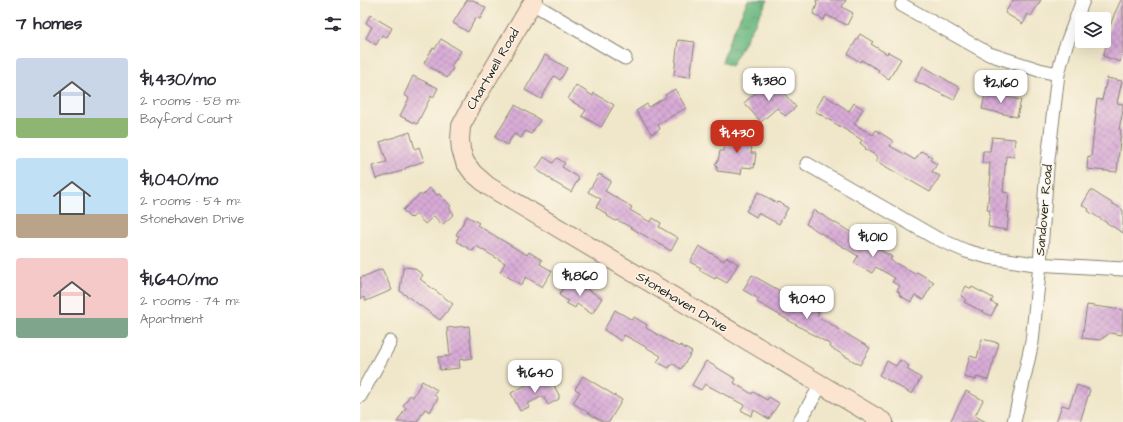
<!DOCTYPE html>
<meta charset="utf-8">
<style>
:root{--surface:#fff;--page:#f2f2f3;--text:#2b2b33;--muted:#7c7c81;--accent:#c8321e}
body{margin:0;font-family:"Architects Daughter",sans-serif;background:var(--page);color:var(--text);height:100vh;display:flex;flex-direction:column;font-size:15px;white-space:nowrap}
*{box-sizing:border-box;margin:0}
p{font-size:13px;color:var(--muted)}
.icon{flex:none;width:22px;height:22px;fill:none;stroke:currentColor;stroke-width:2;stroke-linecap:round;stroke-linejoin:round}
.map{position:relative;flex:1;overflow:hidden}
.details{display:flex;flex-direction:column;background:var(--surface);width:360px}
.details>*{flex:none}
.tools{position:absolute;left:715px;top:12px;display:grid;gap:8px}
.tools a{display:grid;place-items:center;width:36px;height:36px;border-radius:4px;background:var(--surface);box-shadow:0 4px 16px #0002;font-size:20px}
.price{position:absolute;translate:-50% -34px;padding:0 9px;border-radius:8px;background:#fff;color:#222;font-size:13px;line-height:26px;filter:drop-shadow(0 1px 2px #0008)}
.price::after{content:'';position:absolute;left:50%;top:24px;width:12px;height:9px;margin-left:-6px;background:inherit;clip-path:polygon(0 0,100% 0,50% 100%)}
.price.current{background:var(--accent);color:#fff}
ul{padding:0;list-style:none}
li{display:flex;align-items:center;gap:12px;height:100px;padding:0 16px}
li span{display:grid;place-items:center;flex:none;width:112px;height:80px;border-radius:4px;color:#555}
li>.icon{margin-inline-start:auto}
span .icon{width:48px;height:48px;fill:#fffc;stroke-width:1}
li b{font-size:17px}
h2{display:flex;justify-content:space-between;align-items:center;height:48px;padding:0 16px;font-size:17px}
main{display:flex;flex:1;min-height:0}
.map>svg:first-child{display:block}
.forest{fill:url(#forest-crowns);stroke:#426a4e}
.building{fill:url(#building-cross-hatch)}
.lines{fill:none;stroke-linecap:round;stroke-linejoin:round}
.street-casing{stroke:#868273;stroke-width:15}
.secondary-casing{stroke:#868273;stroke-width:20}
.street{stroke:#fff;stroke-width:13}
.secondary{stroke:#fce5d0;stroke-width:18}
.labels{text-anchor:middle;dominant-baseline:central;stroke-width:3;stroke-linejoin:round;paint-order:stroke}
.street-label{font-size:13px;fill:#1c1c1c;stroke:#fcf5e5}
</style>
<main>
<section class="details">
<h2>7 homes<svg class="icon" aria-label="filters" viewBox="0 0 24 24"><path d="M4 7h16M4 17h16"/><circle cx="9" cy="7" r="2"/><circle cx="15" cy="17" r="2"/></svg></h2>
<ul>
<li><span style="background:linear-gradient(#c9d6e8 75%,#8fb573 0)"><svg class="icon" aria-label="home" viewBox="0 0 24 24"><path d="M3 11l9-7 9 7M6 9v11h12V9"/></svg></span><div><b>$1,430/mo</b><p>2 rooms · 58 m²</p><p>Bayford Court</p></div></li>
<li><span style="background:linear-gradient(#bfe0f5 70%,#b9a48a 0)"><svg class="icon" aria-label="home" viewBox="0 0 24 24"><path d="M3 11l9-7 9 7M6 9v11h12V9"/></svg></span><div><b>$1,040/mo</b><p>2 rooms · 54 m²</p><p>Stonehaven Drive</p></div></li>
<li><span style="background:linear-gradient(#f6c9c9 75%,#7fa58c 0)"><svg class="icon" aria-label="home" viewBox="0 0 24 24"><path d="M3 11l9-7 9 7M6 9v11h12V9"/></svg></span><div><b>$1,640/mo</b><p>2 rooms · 74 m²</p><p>Apartment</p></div></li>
</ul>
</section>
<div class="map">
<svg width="763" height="422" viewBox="0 0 763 422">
<defs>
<pattern id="forest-crowns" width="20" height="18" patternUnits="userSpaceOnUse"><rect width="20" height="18" fill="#69b780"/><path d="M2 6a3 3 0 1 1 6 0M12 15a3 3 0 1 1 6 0" fill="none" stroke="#569468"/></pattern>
<pattern id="building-cross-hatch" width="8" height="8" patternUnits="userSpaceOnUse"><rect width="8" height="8" fill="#d7aad6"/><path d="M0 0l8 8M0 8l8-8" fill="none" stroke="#b892b7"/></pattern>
</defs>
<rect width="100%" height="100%" fill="#fcf5e5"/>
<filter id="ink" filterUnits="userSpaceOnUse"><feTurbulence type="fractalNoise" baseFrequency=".025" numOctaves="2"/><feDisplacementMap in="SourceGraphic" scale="8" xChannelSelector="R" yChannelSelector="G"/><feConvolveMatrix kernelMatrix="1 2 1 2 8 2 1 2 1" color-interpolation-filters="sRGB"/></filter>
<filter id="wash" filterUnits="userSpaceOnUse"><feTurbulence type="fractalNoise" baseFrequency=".012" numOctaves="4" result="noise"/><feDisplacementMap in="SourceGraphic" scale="16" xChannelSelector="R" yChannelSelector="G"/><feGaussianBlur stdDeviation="0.9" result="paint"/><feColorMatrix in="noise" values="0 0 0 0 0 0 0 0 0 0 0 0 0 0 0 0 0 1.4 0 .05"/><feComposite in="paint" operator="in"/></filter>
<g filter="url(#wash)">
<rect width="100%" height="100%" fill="#f0e7ca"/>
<path class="forest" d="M388,0H408L371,66L362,62L369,41Z"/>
<g id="blocks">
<path class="building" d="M107,0H113L126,8L120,19L116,17L108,32L93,23Z
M456,0H486L482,7L493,13L487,25L466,15L464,20L453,14L457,5Z
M653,0H681L671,16L668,14L663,24L645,13Z
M761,0H763V53L760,62L743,56L748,39L746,38L754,15Z
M10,15L32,28L27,37L22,35L16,45L6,38L12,27L6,23Z
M500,34L513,42L511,44L527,54L528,52L541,59L529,79L518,72L519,70L501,60L500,62L488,54Z
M81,39L101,51L91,66L93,68L87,78L64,63L73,48L75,49Z
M318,40L335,42L330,77L314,75Z
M185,55L207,68L200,80L194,76L181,99L165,90Z
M563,66L600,88L594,100L555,81Z
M53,76L78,88L73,98L71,96L57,124L40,116L49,98L44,95Z
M747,78L762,81L757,103L763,104V111L759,129L761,130L757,172L727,169L728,156L731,157L736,113H735L737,99L742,100Z
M411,79L436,107L425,116L417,108L401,122L384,103Z
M216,85L233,96L234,93L254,105L241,127L222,116L226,110L208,99Z
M315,89L326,108L298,124L300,129L292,134L276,111L287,104L289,107L306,97L305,95Z
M626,89L643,93L642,96L661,100L657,117L622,109Z
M464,95L489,111L494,103L503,109L494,124L513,135L516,130L533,141L530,146L550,157L555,160L561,151L572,157L570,160L577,164L572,172L580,176L570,192L516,161L518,157L505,149L506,148L500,143L502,140L455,111Z
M155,105L180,120L171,134L165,131L161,138L154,134L147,145L135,137Z
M371,131L385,133L384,135L393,136L391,153H396L394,168L382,167L381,174L357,171V166L355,164L358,161L360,151H364L365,145L369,146Z
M50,132L55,149L59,147L64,161L45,168V170L16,179L12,166L27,162L20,142Z
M632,137L655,139L654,157L646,156L643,192L649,193L647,212H649L647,230L628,227L630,210H627L631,175H629L630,163H622L623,151H630Z
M184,157L193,163L197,158L205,163L202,167L219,178L211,192L192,181V180L176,169Z
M239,174L251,181L245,191L272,207L270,210L290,222L293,218L301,223L299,227L318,238L311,251L263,223L257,220L256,221L247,216L248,215L236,207L241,199L228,192Z
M70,188L77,195L79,194L91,206L89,208L94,214L82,225L74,216L65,224L56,214L52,218L51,217L50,218L43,210L60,194L62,196Z
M731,190L763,210V233L728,211L729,209L722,205Z
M398,192L417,203L418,202L428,208L419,224L398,213L396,217L386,211Z
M454,210L532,257L530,260L555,274L557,272L574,282L563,300L555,295L551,302L539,295L540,293L537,291L540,286L532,282L535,278L516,267L512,273L494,263L498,256L446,224Z
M107,216L119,223L117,225L150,245L167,255L169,252L182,260L180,264L192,271L182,287L166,277L161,285L140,272L145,263L116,246L113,251L96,241L99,236L96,235Z
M339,246L364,261L367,257L378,264L367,283L356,277L355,279L339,270L341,268L330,262Z
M43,267L54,268L63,275L60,279L93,304L80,320L40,291Z
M22,269L32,290L6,301L4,297L0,299V278Z
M392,275L422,292L420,296L434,305L438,299L451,306L450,308L459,313L457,316L510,348L500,365L470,347L471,345L397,302L399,299L383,290Z
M208,280L224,290L225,288L242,298L232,314L217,304L215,308L206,303L208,301L199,295Z
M606,286L611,289L612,287L633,298L631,302L637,305L631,316L604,302L606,299L601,296Z
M727,305L763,310L762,335L750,333L740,340L722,338Z
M255,310L272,320L274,317L287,325L286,328L319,347L320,345L332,352L321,369L312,363L309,368L297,362L301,356L277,342L264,335L261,341L244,330Z
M109,326L112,358L99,360L100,368L80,370L78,357L90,356L87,328Z
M622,339L639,343L628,380L616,377V380L604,377L610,356L617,358Z
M540,360L549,366L547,369L561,378L552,394L519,375L527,361L536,366Z
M346,361L376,379L374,383L392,394L393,392L407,400L409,397L419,403L409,419L394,410L391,416L381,410L384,405L345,384L341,390L332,385Z
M223,376L262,400L249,422H243L213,403L220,392L215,389Z
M182,377L186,384L192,382L199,395V399L188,405L183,396L167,404L169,407L160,411L151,393Z
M62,381L77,390L74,395L78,398L70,412L65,409L57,422H37L46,408L43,406L50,395L53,397Z
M717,385L730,390L720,422H696L702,405L709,407Z
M606,391L623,400L615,416L626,422H590Z"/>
</g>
</g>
<g filter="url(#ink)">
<use href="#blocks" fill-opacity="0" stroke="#868273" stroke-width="1"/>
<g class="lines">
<defs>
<path id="street" d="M172,3L265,58
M542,5L629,54L679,70L698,74
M447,164L574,237L606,251L628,257L675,264L763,269
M0,396L30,342
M439,422L461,385
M654,422L672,342L680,264L687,168L698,74L704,51L723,0"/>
<path id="secondary" d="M174,0L112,105L101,126L100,140L101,150L105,162L113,173L128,186L524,422"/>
</defs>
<use href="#street" class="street-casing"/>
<use href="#secondary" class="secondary-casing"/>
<use href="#street" class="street"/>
<use href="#secondary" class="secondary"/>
</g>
</g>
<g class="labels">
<g class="street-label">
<text transform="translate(133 69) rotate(-60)">Chartwell Road</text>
<text transform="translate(684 210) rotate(-85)">Sandover Road</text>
<text transform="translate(322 302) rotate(31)">Stonehaven Drive</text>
</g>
</g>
</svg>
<div class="tools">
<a><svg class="icon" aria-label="layers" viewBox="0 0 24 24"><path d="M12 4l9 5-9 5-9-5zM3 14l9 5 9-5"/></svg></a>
</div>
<b class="price" style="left:409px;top:102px">$1,380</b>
<b class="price" style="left:641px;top:104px">$2,160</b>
<b class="price current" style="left:377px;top:154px">$1,430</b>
<b class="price" style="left:513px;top:258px">$1,010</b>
<b class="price" style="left:220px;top:297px">$1,860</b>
<b class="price" style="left:447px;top:320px">$1,040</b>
<b class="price" style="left:175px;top:394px">$1,640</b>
</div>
</main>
